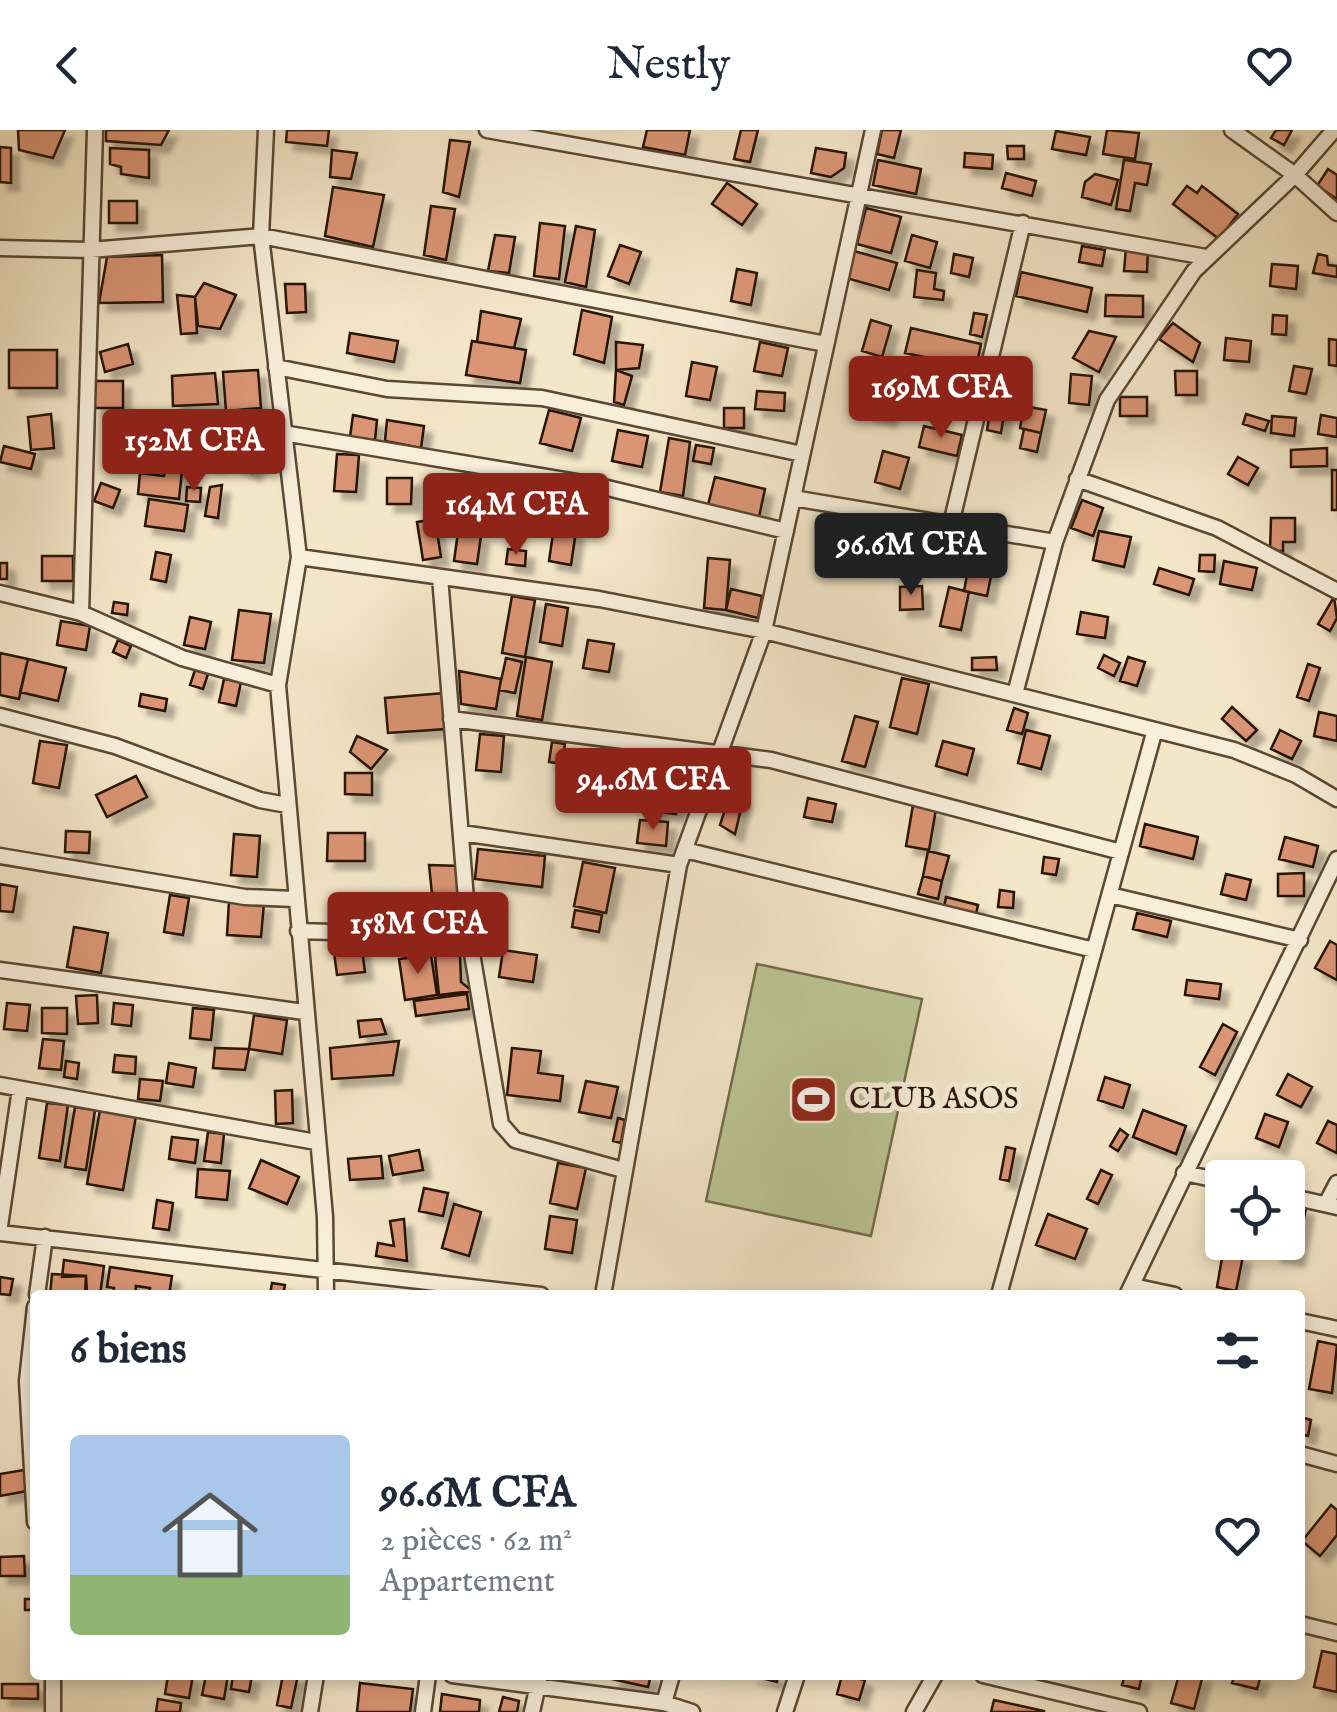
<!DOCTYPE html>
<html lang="fr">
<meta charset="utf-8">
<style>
:root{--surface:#fff;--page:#f2f2f3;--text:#1f2937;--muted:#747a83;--line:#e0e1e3;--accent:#8f2418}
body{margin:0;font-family:"IM FELL English",serif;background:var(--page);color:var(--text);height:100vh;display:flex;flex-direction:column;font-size:38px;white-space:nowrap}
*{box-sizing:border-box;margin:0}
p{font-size:32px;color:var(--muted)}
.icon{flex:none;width:55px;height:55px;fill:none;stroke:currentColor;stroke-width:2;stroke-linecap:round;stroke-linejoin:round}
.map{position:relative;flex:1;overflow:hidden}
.details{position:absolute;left:30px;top:1160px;width:1275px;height:390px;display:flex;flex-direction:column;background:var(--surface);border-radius:10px;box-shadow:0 5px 15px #0003}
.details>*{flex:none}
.buttons{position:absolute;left:1205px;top:1030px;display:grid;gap:20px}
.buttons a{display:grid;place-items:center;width:100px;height:100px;border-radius:10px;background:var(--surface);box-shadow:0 5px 15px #0003;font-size:50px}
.price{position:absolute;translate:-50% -85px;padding:0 22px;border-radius:10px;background:var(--accent);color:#fff;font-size:32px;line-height:65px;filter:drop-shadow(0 2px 5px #0008)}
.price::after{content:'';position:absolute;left:50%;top:60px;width:30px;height:22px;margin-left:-15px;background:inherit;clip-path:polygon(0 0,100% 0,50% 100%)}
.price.active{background:#222;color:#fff}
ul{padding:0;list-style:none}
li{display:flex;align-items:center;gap:30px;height:250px;padding:0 40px}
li+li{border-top:2px solid var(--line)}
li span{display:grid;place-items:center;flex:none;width:280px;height:200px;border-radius:10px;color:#555}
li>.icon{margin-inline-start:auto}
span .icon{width:120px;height:120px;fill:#fffc;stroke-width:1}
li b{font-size:42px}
h2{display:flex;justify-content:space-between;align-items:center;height:120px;padding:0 40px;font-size:42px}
header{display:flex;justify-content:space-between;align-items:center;height:130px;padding:0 40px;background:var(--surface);font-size:45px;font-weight:600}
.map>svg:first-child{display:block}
.green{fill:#bbc596;stroke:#726c4c;stroke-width:2.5}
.building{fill:#da9575;stroke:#281201;stroke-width:2.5;filter:url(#shadow)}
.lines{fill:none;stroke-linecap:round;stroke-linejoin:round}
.street-casing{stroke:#5b4733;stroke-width:19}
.street{stroke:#f8efdb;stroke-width:14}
.labels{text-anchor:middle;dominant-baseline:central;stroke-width:10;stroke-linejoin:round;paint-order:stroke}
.poi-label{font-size:30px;fill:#281201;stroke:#f8efdb;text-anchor:start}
</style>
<header><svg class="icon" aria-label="back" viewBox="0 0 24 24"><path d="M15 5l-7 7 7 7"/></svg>Nestly<svg class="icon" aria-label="heart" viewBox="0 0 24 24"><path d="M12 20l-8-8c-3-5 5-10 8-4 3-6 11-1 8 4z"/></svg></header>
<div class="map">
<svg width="1337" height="1582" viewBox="0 0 1337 1582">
<defs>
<filter id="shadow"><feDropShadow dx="8" dy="8" stdDeviation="2.5" flood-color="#0004"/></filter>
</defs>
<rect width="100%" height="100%" fill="#f4e7c8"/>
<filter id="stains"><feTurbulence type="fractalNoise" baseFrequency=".002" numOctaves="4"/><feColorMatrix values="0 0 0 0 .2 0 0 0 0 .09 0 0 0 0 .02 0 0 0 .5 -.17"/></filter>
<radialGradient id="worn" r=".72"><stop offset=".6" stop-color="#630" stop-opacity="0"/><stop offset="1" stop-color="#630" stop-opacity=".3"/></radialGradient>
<path class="green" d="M757,834L922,869L871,1106L706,1071Z"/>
<path class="building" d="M18,0H65L53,28L19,20Z
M106,0H169L161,15L106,11Z
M287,0H329L327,16L286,12Z
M647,0H690L685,25L643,17Z
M741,0H758L750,32L734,29Z
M882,0H901L894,28L877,24Z
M1107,0L1139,3L1135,29L1103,24Z
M1276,0H1292L1284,15L1271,8Z
M1056,1L1090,7L1086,25L1052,19Z
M450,10L470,12L459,67L443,62Z
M1007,16H1024V29H1008Z
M0,17L11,18V53L0,52Z
M110,18L149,20V48L121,44V37L110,34Z
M816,18L846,23L844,38L831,47L811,43Z
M332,20L357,23L351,49L330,47Z
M965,23L993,25L992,39L964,37Z
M878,30L921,39L916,64L873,55Z
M1124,30L1151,34L1147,55L1135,53L1130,81L1116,79Z
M1328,39L1337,45V69L1317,56Z
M1006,43L1036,51L1032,66L1002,58Z
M1095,44L1118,50L1111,75L1082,67L1085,52Z
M727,53L757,74L742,95L712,74Z
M1187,56L1197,63L1202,56L1238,84L1219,109L1173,74Z
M333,57L384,65L373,117L325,106Z
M109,71H137V93H109Z
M431,76L455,79L446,130L424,125Z
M866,78L901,87L891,123L857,114Z
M540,93L565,96L559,149L534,146Z
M576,96L595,100L586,157L565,152Z
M495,105L515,107L509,143L488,141Z
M912,105L937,112L930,138L905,131Z
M620,115L641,122L629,154L608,146Z
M1082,116L1105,120L1102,136L1079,132Z
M1126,118L1148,119L1147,142L1124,141Z
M854,121L897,133L889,160L846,148Z
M954,124L973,128L969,147L951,143Z
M1318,124L1327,126L1328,135L1337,136V147L1313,143Z
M162,125L163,172L99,173L107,127Z
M1272,134L1298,136L1296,159L1270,156Z
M737,139L757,143L751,175L731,171Z
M917,140L936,143L934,159L944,161L943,170L914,167Z
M1021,142L1092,158L1087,182L1016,166Z
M204,153L236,165L220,199L198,196L195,167Z
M285,154H305L306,182L287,183Z
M177,165L195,167L197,203L181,204Z
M1106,165L1143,166V187L1105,186Z
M582,180L612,187L604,233L574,224Z
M481,181L521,189L514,218L477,212Z
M974,183L987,185L982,207L970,204Z
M1273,185L1287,186L1286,205L1272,204Z
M871,190L891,196L882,227L862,221Z
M1173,193L1200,213L1193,232L1159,209Z
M911,198L981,214L976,238L905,223Z
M1089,201L1116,207L1099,242L1073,228Z
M350,203L398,211L394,232L347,223Z
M1226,208L1251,211L1249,232L1224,230Z
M1329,209L1337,210V236L1329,235Z
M472,211L526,220L520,253L466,245Z
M616,212L643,215L639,238L616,240Z
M760,212L788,218L782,246L754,241Z
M128,214L133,234L105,242L100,222Z
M9,220H57V258H9Z
M692,232L717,237L710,270L686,266Z
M1294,236L1312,239L1306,264L1289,261Z
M258,240L261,278L226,281L223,242Z
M616,240L632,246L624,275L614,272Z
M1175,241H1197V265H1176Z
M215,243L218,274L173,276L172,246Z
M1071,244L1092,246L1089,275L1069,273Z
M876,247L899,253L888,289L866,283Z
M94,251H123V278H93Z
M757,261L785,263L784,281L755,279Z
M1120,267H1147V286H1120Z
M992,270L1006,273L1001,303L987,300Z
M1024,276L1046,280L1041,303L1020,298Z
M724,278H744V298H724Z
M549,280L581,288L572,321L540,313Z
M51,284L54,318L31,320L28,287Z
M1246,284L1269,291L1265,301L1243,294Z
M353,285L377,290L375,310L350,307Z
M1321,285L1337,288V307L1318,304Z
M1272,286L1296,288L1294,306L1271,303Z
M387,290L424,296L421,318L385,311Z
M924,296L962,305L957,326L919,317Z
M1024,299L1041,303L1037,322L1020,318Z
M618,300L648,306L642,337L612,331Z
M182,304L183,328L168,329L167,305Z
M239,308L264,321L252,343L227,330Z
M669,308L690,312L683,366L660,362Z
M696,315L714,318L711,334L693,331Z
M4,316L35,324L31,339L0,332Z
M1327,318V336L1291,337V320Z
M199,321L222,324L220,334L197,332Z
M883,321L909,328L900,359L875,352Z
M337,324L359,325L356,362L334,361Z
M1238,327L1258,338L1248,355L1228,344Z
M166,330L183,332L179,369L138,364L140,343L164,346Z
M1332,340H1337V380H1332Z
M715,347L765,359L759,387L708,375Z
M387,348H412L411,374H387Z
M454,349L479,354L477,368L451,361Z
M101,353L120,360L113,378L94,371Z
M222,355L218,388L205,386L210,357Z
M187,357L201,358L200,372L186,371Z
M432,365L452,370L447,388L428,383Z
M458,366L478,370L476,382L454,377Z
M149,369L188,375L184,401L145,396Z
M1082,370L1103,378L1093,406L1071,398Z
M1271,388H1295V412H1283V421H1270Z
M435,389L441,427L423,430L417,392Z
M554,397L576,401L571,435L549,431Z
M889,399L909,401L906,422L886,420Z
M1099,401L1131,407L1124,437L1093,430Z
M458,402L481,406L477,434L454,431Z
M911,405L935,411L931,428L906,422Z
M974,407L998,412L987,466L964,461Z
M508,419L526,421L525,436L506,434Z
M156,422L171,425L166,452L151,449Z
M1200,425H1215L1214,442L1199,441Z
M42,426H73V451H42Z
M708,428L730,430L726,480L704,478Z
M1224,431L1257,438L1252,460L1220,454Z
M0,433H7V449H0Z
M1159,438L1194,449L1189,465L1154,454Z
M922,456L923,479L900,480V457Z
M949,457L969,462L961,500L940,496Z
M731,459L762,466L758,488L726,480Z
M512,466L535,470L525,527L502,523Z
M1334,467L1337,488L1330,501L1318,494Z
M114,472L128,474L127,485L112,483Z
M546,474L568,478L562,516L540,512Z
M239,480L271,484L264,533L232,530Z
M1081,482L1108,487L1105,508L1077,504Z
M190,487L211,492L205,519L184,515Z
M61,491L90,496L86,520L57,515Z
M118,510L131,516L126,528L113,522Z
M588,510L614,514L609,542L583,538Z
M0,523L28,529L19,569L0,565Z
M1104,525L1120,533L1114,546L1098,538Z
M526,527L552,532L542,590L517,586Z
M996,527L997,540H972V528Z
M1128,527L1145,532L1137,556L1120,551Z
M506,528L522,532L515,563L499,560Z
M28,529L66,538L58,571L20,562Z
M1308,534L1320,538L1309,571L1297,567Z
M195,540L208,544L203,559L190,555Z
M459,541L501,549L496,579L461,574Z
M902,548L929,554L917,604L890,597Z
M224,549L241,552L236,576L219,572Z
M444,563L446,599L388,603L385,568Z
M141,564L167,569L165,581L139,576Z
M1232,577L1257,600L1246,611L1222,589Z
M1014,578L1028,583L1022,604L1007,600Z
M1319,582L1337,586V611L1314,606Z
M855,586L878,592L865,637L842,631Z
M1026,600L1050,606L1041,639L1018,633Z
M1280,600L1301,611L1292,629L1271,619Z
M480,604L504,606L501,642L476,640Z
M357,606L387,620L371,639L350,622Z
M40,611L67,615L59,658L33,653Z
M943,611L974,619L967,645L936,636Z
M552,612L565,614L562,634L549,632Z
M592,624L622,628L615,669L586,664Z
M628,625L656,629L654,643L626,639Z
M656,629L682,633L681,645L654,643Z
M345,643H372V665L345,664Z
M136,646L147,667L107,687L96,665Z
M656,648L680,651L676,684L652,681Z
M730,664L743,670L735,704L720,695Z
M808,668L836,674L832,692L804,687Z
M913,675L936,679L929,720L906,716Z
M640,690L668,692L666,716L637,713Z
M1145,694L1198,707L1193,729L1140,716Z
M66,701L90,702L89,723L65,722Z
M328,703H365V731H327Z
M234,704L260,706L257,747L231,745Z
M1285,707L1318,716L1313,737L1279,729Z
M478,719L545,726L542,757L475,749Z
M928,721L949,726L942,751L923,746Z
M1044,727L1059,729L1056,745L1042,743Z
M583,732L615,738L606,783L574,776Z
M429,735L461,736L463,763L432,764Z
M1304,743V766H1278V744Z
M1226,744L1251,750L1246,770L1221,764Z
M923,746L942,751L938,769L918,764Z
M0,754L17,757L13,782L0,781Z
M1000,760L1014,762L1013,778L998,777Z
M170,765L189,768L183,805L164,802Z
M946,767L978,775L976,784L944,777Z
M229,771L264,773L261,807L227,805Z
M575,780L602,785L599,802L572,797Z
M1137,783L1171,791L1167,807L1133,799Z
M74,797L108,803L101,843L67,837Z
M332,807L347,815L361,813L365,842L337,845Z
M1330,811L1337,815V850L1315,838Z
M434,818L460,824L461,852L472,861L439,865Z
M503,820L537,825L533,852L499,847Z
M431,825L437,865L405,870L399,829Z
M1187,850L1221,854L1219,869L1185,865Z
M467,864L469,879L416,886L414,871Z
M97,865L98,893L78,894L76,866Z
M7,873L30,875L27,901L4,899Z
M114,873L133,875L131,896L112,894Z
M42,878H67V904L42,903Z
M193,878L214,880L211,910L190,908Z
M254,885L287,890L282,924L249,919Z
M381,889L386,904L360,907L358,891Z
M1223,894L1237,902L1215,945L1200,937Z
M43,909L64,911L61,940L39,938Z
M399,911L393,945L332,949L330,918Z
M215,918L249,919L245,940L213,938Z
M512,918L541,921L538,943L563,946L560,971L507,965Z
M115,925L136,927L135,944L113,942Z
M66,931L79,933L77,949L64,947Z
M169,933L196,938L193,957L166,953Z
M1288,944L1312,957L1301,977L1277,965Z
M1105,947L1130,955L1123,978L1098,970Z
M140,949L163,951L160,971L138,969Z
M586,951L618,957L611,988L579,982Z
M292,960L293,993L276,994L275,961Z
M47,973L68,975L60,1031L39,1028Z
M75,977L95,980L86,1040L65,1037Z
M100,980L136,986L123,1060L87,1054Z
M1143,980L1186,996L1176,1024L1133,1007Z
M1265,984L1288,992L1279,1017L1256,1008Z
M618,988L625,990L621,1013L613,1011Z
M1328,991L1337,995V1023L1317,1013Z
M1120,999L1128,1005L1118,1021L1110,1016Z
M208,1002L224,1004L221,1033L204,1031Z
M172,1007L198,1010L195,1033L169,1029Z
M1006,1017L1015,1019L1009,1051L1000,1049Z
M419,1020L423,1040L393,1045L389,1026Z
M381,1026L383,1048L350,1050L348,1029Z
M261,1030L299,1047L287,1074L249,1058Z
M558,1033L586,1038L577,1079L550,1073Z
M198,1039L230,1041L227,1070L196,1067Z
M1101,1040L1112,1045L1098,1074L1087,1069Z
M424,1058L448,1063L443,1086L419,1081Z
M157,1070L173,1073L169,1100L153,1098Z
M454,1074L481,1082L469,1126L442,1118Z
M1288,1075L1306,1078L1296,1128L1273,1124L1275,1112H1288Z
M1048,1084L1087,1099L1075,1129L1036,1115Z
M550,1086L577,1090L572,1123L545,1119Z
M404,1089L407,1131L376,1126L378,1113L394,1116L390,1091Z
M1223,1122L1243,1126L1236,1161L1217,1157Z
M64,1130L104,1136L100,1165H87L86,1146L62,1147Z
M110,1137L172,1146L169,1165H149L150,1158L136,1156L135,1165H113L114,1158L107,1157Z
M52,1144L86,1146L85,1165H50Z
M0,1147L13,1149L10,1165L0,1164Z
M272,1153L285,1155L283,1165H270Z
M1318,1211L1337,1215L1332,1263L1309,1259Z
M1300,1287L1311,1290L1308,1306L1300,1304Z
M24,1340L27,1361L0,1366V1344Z
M1331,1375L1337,1380V1405L1320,1426L1302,1411Z
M24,1426L25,1446H0V1427Z
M25,1469H35V1480H25Z
M1322,1521L1337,1524V1562L1314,1557Z
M168,1545H193L189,1568L165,1564Z
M206,1545H228L224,1569L202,1565Z
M233,1545H252L249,1562L231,1559Z
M283,1545H298L291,1578L277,1575Z
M613,1545H651L648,1557L612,1549Z
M749,1545H778L777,1552Z
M842,1545L865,1550L859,1570L837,1564Z
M1125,1545H1142L1139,1559L1122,1555Z
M1179,1545H1203L1194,1579L1171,1573Z
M1235,1545H1261L1257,1559L1232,1553Z
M360,1553L413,1559L410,1582H357Z
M2,1554H38V1569L2,1568Z
M442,1564L480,1570L479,1582H440Z
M503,1567L519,1571L517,1582H499Z
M158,1569L181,1573L180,1582H156Z
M994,1570L1044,1581V1582H991Z"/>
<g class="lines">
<defs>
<path id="street" d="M266,0L261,106L299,427L278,555L325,1087L326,1165
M487,0L1206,127
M1232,0L1295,45L1337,83
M0,118L90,120L261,106L826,214
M276,237L387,259L542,268L802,324
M283,303L595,355L786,401
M1077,349L1217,398L1337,461
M793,368L1055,412
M951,394L1023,93
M299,427L599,469L764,501L1234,620L1296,645L1337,669
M440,447L469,806L501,994L515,1010L623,1040
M0,463L81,483L182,528L278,555
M81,483L95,0
M1015,564L1055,412L1107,270L1194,141L1295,45L1334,0
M0,586L115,616L260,670L287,675
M451,589L771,630L1121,722
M462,703L679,735
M685,720L1094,820
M0,726L245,767L294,769
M1110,765L1300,810
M298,801L469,806
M0,840L304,882
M0,955L316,1012
M1184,1043L1222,1051
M1288,1066L1337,1077
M1326,1074L1337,1053
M0,1096L20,959
M0,1103L541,1165
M1133,1156L1175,1165
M37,1165L45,1107
M603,1165L679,735L764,501L873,0
M999,1165L1154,603
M1127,1165L1337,729
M35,1177L27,1251L35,1392
M1300,1191L1337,1199
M1300,1324L1337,1334
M1300,1494L1337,1503
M53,1545V1582
M452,1545L664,1573L692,1582
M983,1545L1139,1582
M664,1573L672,1545
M310,1582L316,1545
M423,1582L428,1545
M532,1582L540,1545
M785,1582L797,1545
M914,1582L935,1545"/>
</defs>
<use href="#street" class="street-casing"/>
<use href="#street" class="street"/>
</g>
<defs>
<symbol id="stadium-square" viewBox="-11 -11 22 22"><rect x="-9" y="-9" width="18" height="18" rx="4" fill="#8f2418" stroke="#f8efdb"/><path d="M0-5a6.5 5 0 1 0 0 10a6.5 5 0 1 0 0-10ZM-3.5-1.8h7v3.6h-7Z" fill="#fff"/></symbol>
</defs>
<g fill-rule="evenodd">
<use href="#stadium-square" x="786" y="942" width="55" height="55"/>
</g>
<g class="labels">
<g class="poi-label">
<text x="849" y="970">CLUB ASOS</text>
</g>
</g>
<rect width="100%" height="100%" filter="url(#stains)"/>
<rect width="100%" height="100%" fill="url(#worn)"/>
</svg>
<div class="buttons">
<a><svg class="icon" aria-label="locate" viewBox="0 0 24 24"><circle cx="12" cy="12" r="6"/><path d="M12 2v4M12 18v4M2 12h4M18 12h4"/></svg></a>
</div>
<b class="price" style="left:941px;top:311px">169M CFA</b>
<b class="price" style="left:194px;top:364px">152M CFA</b>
<b class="price" style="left:516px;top:428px">164M CFA</b>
<b class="price active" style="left:911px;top:468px">96.6M CFA</b>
<b class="price" style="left:653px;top:703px">94.6M CFA</b>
<b class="price" style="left:418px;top:847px">158M CFA</b>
<section class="details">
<h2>6 biens<svg class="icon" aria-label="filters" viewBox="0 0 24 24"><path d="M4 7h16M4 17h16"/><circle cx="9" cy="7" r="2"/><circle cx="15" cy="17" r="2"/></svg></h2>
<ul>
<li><span style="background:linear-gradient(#a9c7e8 70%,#8fb573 0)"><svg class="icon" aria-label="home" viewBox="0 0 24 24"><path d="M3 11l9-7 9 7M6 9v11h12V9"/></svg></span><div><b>96.6M CFA</b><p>2 pièces · 62 m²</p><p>Appartement</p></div><svg class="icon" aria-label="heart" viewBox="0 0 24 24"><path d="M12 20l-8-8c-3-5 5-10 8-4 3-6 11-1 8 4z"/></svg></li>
</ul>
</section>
</div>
